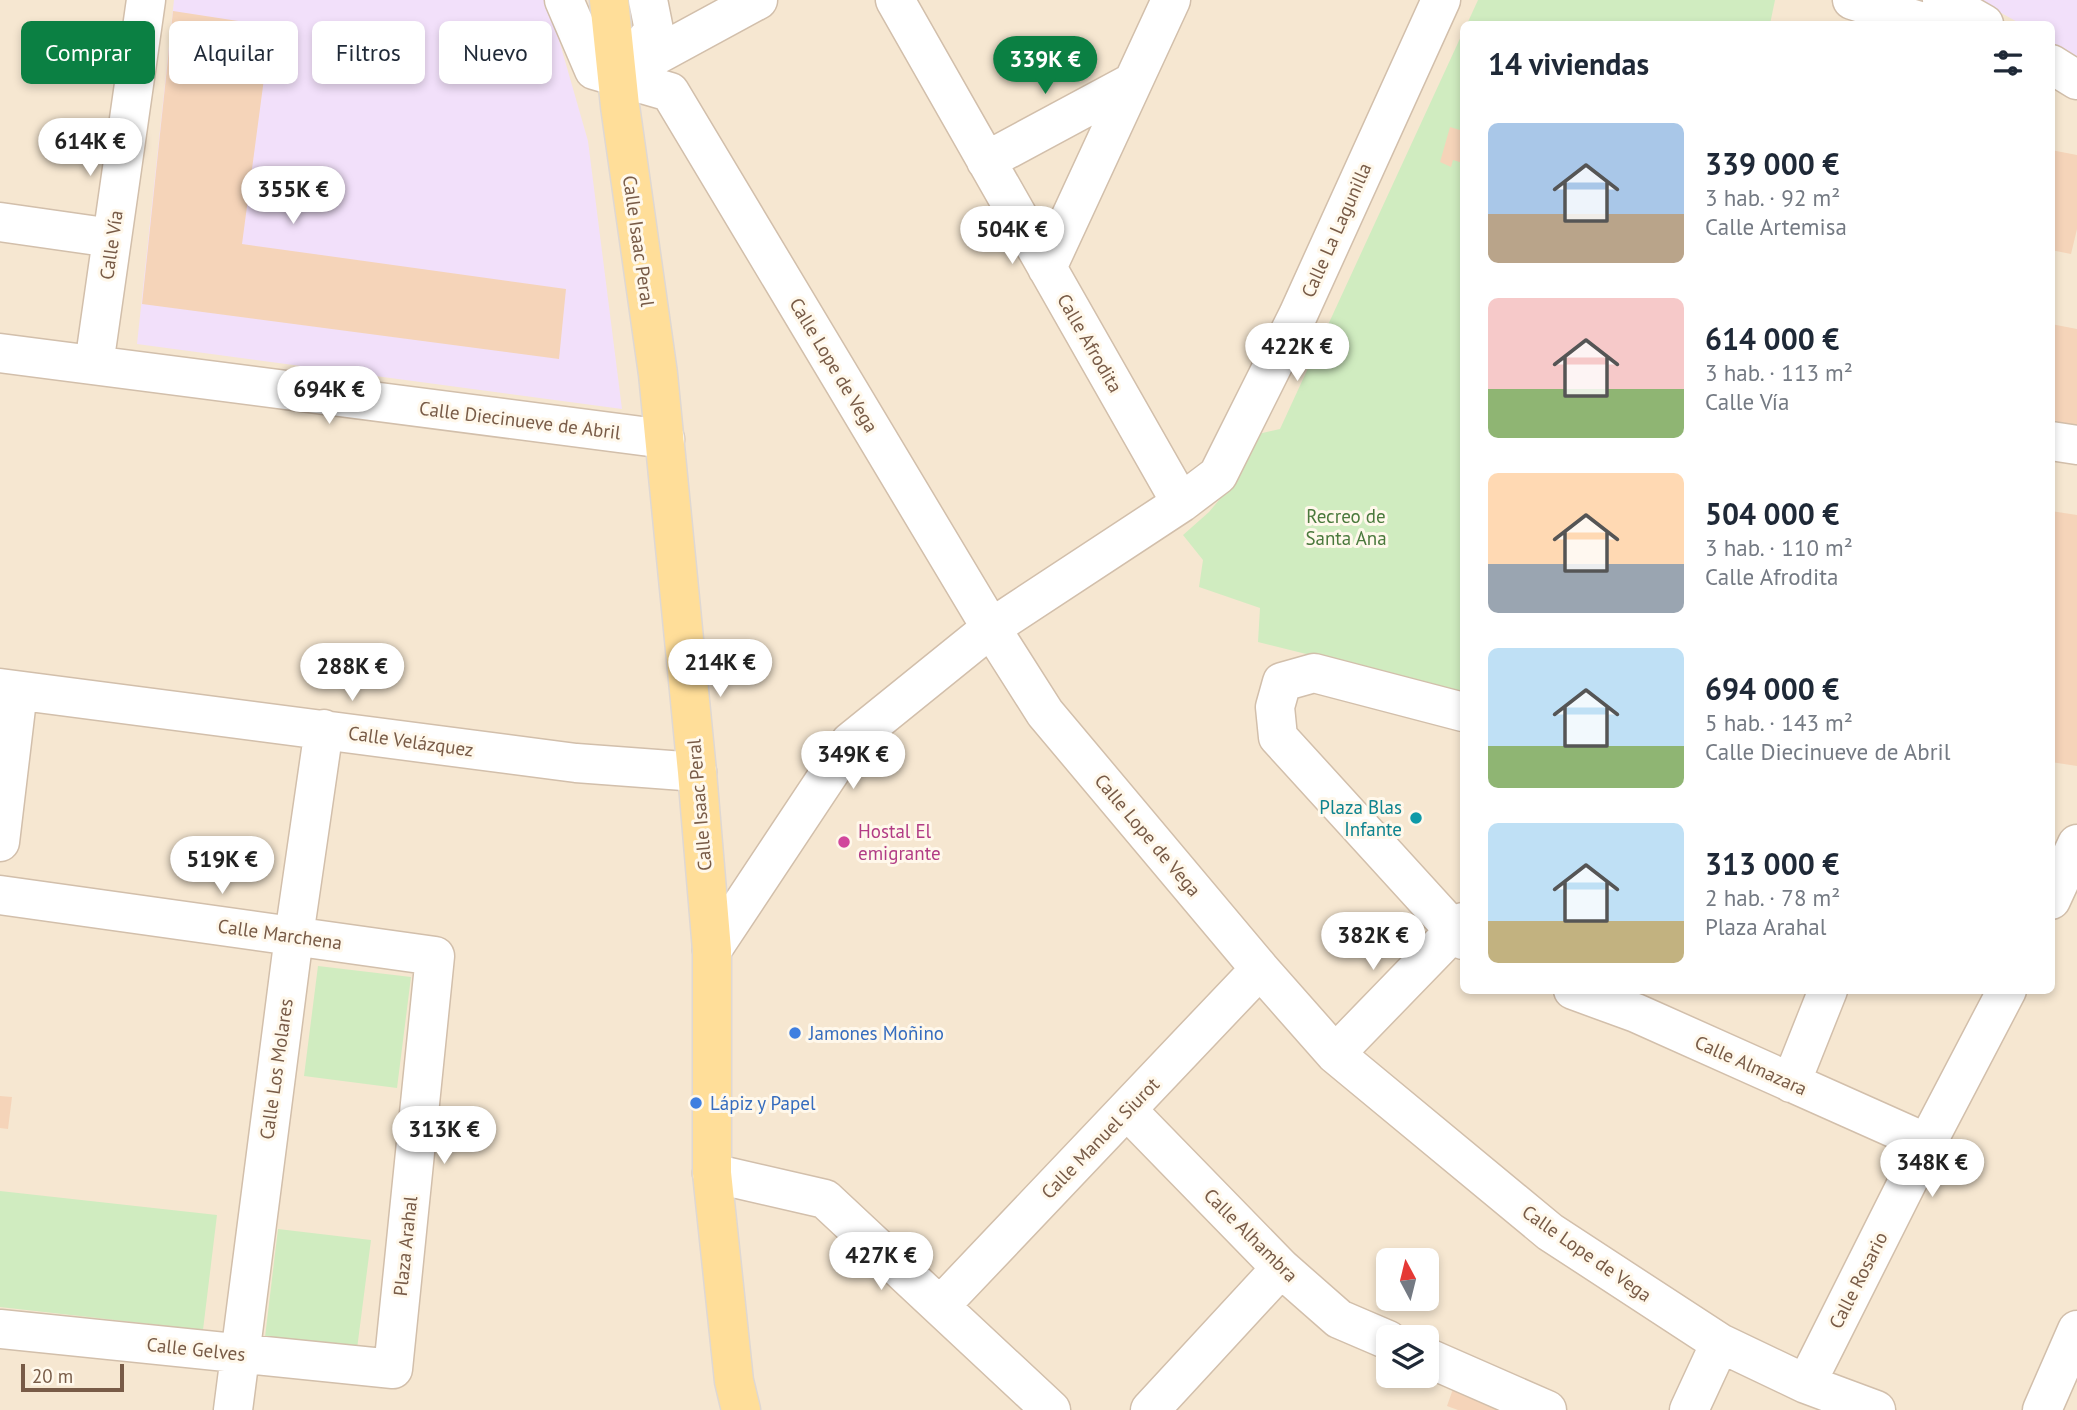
<!DOCTYPE html>
<html lang="es">
<meta charset="utf-8">
<style>
:root{--surface:#fff;--page:#f2f2f3;--text:#1f2937;--muted:#747a83;--accent:#0b8043}
body{margin:0;font-family:"PT Sans",sans-serif;background:var(--page);color:var(--text);height:100vh;display:flex;flex-direction:column;font-size:26px;white-space:nowrap}
*{box-sizing:border-box;margin:0}
p{font-size:23px;color:var(--muted)}
.icon{flex:none;width:38px;height:38px;fill:none;stroke:currentColor;stroke-width:2;stroke-linecap:round;stroke-linejoin:round}
.map{position:relative;flex:1;overflow:hidden}
.details{position:absolute;left:1460px;top:21px;width:595px;height:973px;display:flex;flex-direction:column;background:var(--surface);border-radius:10px;box-shadow:0 4px 10px #0003}
.details>*{flex:none}
.hud{position:absolute;left:21px;top:21px;width:665px;height:63px;display:flex;gap:14px}
.needle{width:46px;rotate:353deg}
.fabs{position:absolute;left:1376px;top:1248px;display:grid;gap:14px}
.fabs a{display:grid;place-items:center;width:63px;height:63px;border-radius:10px;background:var(--surface);box-shadow:0 4px 10px #0003;font-size:35px}
.scale{position:absolute;left:21px;bottom:18px;width:103px;box-sizing:border-box;padding-left:7px;border:4px solid #785b47;border-top:0;font-size:19px;line-height:24px;white-space:nowrap;color:#785b47;-webkit-text-stroke:5px #fff8eb;paint-order:stroke}
.price{position:absolute;translate:-50% -60px;padding:0 16px;border-radius:24px;background:#fff;color:#222;font-size:23px;line-height:46px;filter:drop-shadow(0 2px 4px #0008)}
.price::after{content:'';position:absolute;left:50%;top:42px;width:21px;height:16px;margin-left:-10px;background:inherit;clip-path:polygon(0 0,100% 0,50% 100%)}
.price.active{background:var(--accent);color:#fff}
ul{padding:0;list-style:none}
li{display:flex;align-items:center;gap:21px;height:175px;padding:0 28px}
li span{display:grid;place-items:center;flex:none;width:196px;height:140px;border-radius:10px;color:#555}
li>.icon{margin-inline-start:auto}
span .icon{width:84px;height:84px;fill:#fffc;stroke-width:1}
li b{font-size:30px}
h2{display:flex;justify-content:space-between;align-items:center;height:84px;padding:0 28px;font-size:30px}
.pill{padding:0 24px;border-radius:10px;background:var(--surface);box-shadow:0 4px 10px #0003;font-size:24px;line-height:63px}
.pill.active{background:var(--accent);color:#fff}
.map>svg:first-child{display:block}
.residential{fill:#f6e7d1;fill-rule:evenodd}
.education{fill:#f2e0fa}
.green{fill:#d0ecc0}
.building{fill:#f5d4b9}
.lines{fill:none;stroke-linecap:round;stroke-linejoin:round}
.minor-casing{stroke:#d2bfab;stroke-width:41}
.major-casing{stroke:#dfd8d3;stroke-width:41}
.minor{stroke:#fff;stroke-width:38}
.major{stroke:#ffde99;stroke-width:38}
.culture-dot{fill:#0f9aa8;stroke:#fff8eb;stroke-width:2.5}
.hotel-dot{fill:#d1479c;stroke:#fff8eb;stroke-width:2.5}
.shop-dot{fill:#3f7fe0;stroke:#fff8eb;stroke-width:2.5}
.labels{text-anchor:middle;dominant-baseline:central;stroke-width:6;stroke-linejoin:round;paint-order:stroke}
.street-label{font-size:19px;fill:#785b47;stroke:#fff8eb}
.park-label{font-size:19px;fill:#4a793c;stroke:#fff8eb}
.culture-label{font-size:19px;fill:#0d838f;stroke:#fff8eb;text-anchor:end}
.hotel-label{font-size:19px;fill:#b23c85;stroke:#fff8eb;text-anchor:start}
.shop-label{font-size:19px;fill:#366cbe;stroke:#fff8eb;text-anchor:start}
</style>
<div class="map">
<svg width="2077" height="1410" viewBox="0 0 2077 1410">
<rect width="100%" height="100%" fill="#fef5e3"/>
<path class="residential" d="M0,0H2077V1410H0ZM1463,24H2051V990H1463ZM1388,1260H1426V1298H1388ZM1388,1337H1426V1376H1388Z"/>
<path class="education" d="M174,0H545L551,12L588,141L622,409L137,344Z
M1978,0H2077V57L2051,42V24H2021Z"/>
<path class="green" d="M1478,0H1775L1770,24H1467Z
M1463,32V693L1258,642L1260,608L1199,587L1203,560L1183,535L1209,512L1234,482L1254,435L1280,429Z
M318,966L411,977L397,1088L304,1076Z
M0,1191L217,1215L203,1330L0,1307Z
M278,1229L371,1240L357,1349L265,1337Z"/>
<path class="building" d="M173,11L271,26L242,244L566,289L559,359L142,304Z
M1450,127L1463,131V163L1453,160L1451,167L1440,162Z
M2051,150L2077,155V229L2071,254L2051,250Z
M2051,324L2077,329V430L2051,425Z
M2051,511L2077,515V766L2051,762Z
M0,1096L12,1097L8,1129L0,1128Z
M1454,1386L1522,1410H1458L1447,1406Z"/>
<g class="lines">
<defs>
<path id="minor" d="M564,0L594,70L670,92L991,628L1045,713L1260,969L1335,1054L1550,1232L1720,1343L1806,1384L1876,1410
M895,0L1181,503
M1852,0L1929,24
M1942,0L1984,24
M2051,64L2077,80
M624,69L654,30L648,0
M618,76L758,0
M986,161L1131,83
M0,222L112,238
M1047,268L1171,0
M0,353L665,439
M94,365L146,0
M2051,441L2077,445
M0,688L576,763L697,772
M1463,712L1314,673L1282,682L1275,707L1278,737L1463,940
M0,842L18,691
M0,895L435,956L393,1369L0,1329
M2051,900L2077,844
M712,950L850,742L991,628L1181,503L1218,475L1298,315L1441,0
M1573,990L1636,1013L1927,1143
M1335,1054L1463,922
M1791,1083L1828,990
M1127,1110L1281,1268L1339,1319L1388,1340
M712,1173L825,1199L1051,1410
M940,1306L1260,969
M1426,1357L1547,1410
M1806,1384L1927,1143L2007,990
M233,1410L294,936L324,729
M1150,1410L1281,1268
M1689,1410L1720,1343
M2042,1410L2077,1330"/>
<path id="major" d="M609,0L620,106L658,374L697,772L712,950V1173L734,1381L741,1410"/>
</defs>
<use href="#minor" class="minor-casing"/>
<use href="#major" class="major-casing"/>
<use href="#minor" class="minor"/>
<use href="#major" class="major"/>
</g>
<circle class="culture-dot" cx="1416" cy="818" r="7"/>
<circle class="hotel-dot" cx="844" cy="842" r="7"/>
<g class="shop-dot">
<circle cx="795" cy="1033" r="7"/>
<circle cx="696" cy="1103" r="7"/>
</g>
<g class="labels">
<g class="street-label">
<text transform="translate(1336 230) rotate(-66)">Calle La Lagunilla</text>
<text transform="translate(639 241) rotate(82)">Calle Isaac Peral</text>
<text transform="translate(111 245) rotate(-82)">Calle Vía</text>
<text transform="translate(1090 343) rotate(60)">Calle Afrodita</text>
<text transform="translate(834 365) rotate(59)">Calle Lope de Vega</text>
<text transform="translate(520 420) rotate(7)">Calle Diecinueve de Abril</text>
<text transform="translate(411 741) rotate(8)">Calle Velázquez</text>
<text transform="translate(699 805) rotate(-95)">Calle Isaac Peral</text>
<text transform="translate(1148 835) rotate(50)">Calle Lope de Vega</text>
<text transform="translate(280 934) rotate(8)">Calle Marchena</text>
<text transform="translate(1751 1065) rotate(24)">Calle Almazara</text>
<text transform="translate(276 1069) rotate(-82)">Calle Los Molares</text>
<text transform="translate(1100 1138) rotate(-46)">Calle Manuel Siurot</text>
<text transform="translate(1251 1235) rotate(45)">Calle Alhambra</text>
<text transform="translate(405 1246) rotate(-84)">Plaza Arahal</text>
<text transform="translate(1587 1253) rotate(35)">Calle Lope de Vega</text>
<text transform="translate(1858 1280) rotate(-63)">Calle Rosario</text>
<text transform="translate(196 1349) rotate(6)">Calle Gelves</text>
</g>
<g class="park-label">
<text x="1346" y="516">Recreo de<tspan x="1346" dy="22">Santa Ana</tspan></text>
</g>
<g class="culture-label">
<text x="1402" y="807">Plaza Blas<tspan x="1402" dy="22">Infante</tspan></text>
</g>
<g class="hotel-label">
<text x="858" y="831">Hostal El<tspan x="858" dy="22">emigrante</tspan></text>
</g>
<g class="shop-label">
<text x="809" y="1033">Jamones Moñino</text>
<text x="710" y="1103">Lápiz y Papel</text>
</g>
</g>
</svg>
<div class="fabs">
<a><svg class="needle" viewBox="-14 -14 28 28"><path d="M0-13l5 13h-10z" fill="#e53935"/><path d="M0 13l5-13h-10z" fill="#747a83"/></svg></a>
<a><svg class="icon" aria-label="layers" viewBox="0 0 24 24"><path d="M12 4l9 5-9 5-9-5zM3 14l9 5 9-5"/></svg></a>
</div>
<div class="scale">20 m</div>
<b class="price active" style="left:1045px;top:96px">339K €</b>
<b class="price" style="left:90px;top:178px">614K €</b>
<b class="price" style="left:293px;top:226px">355K €</b>
<b class="price" style="left:1012px;top:266px">504K €</b>
<b class="price" style="left:1297px;top:383px">422K €</b>
<b class="price" style="left:329px;top:426px">694K €</b>
<b class="price" style="left:720px;top:699px">214K €</b>
<b class="price" style="left:352px;top:703px">288K €</b>
<b class="price" style="left:853px;top:791px">349K €</b>
<b class="price" style="left:222px;top:896px">519K €</b>
<b class="price" style="left:1373px;top:972px">382K €</b>
<b class="price" style="left:444px;top:1166px">313K €</b>
<b class="price" style="left:1932px;top:1199px">348K €</b>
<b class="price" style="left:881px;top:1292px">427K €</b>
<div class="hud">
<a class="pill active">Comprar</a>
<a class="pill">Alquilar</a>
<a class="pill">Filtros</a>
<a class="pill">Nuevo</a>
</div>
<section class="details">
<h2>14 viviendas<svg class="icon" aria-label="filters" viewBox="0 0 24 24"><path d="M4 7h16M4 17h16"/><circle cx="9" cy="7" r="2"/><circle cx="15" cy="17" r="2"/></svg></h2>
<ul>
<li><span style="background:linear-gradient(#a9c7e8 65%,#b9a48a 0)"><svg class="icon" aria-label="home" viewBox="0 0 24 24"><path d="M3 11l9-7 9 7M6 9v11h12V9"/></svg></span><div><b>339 000 €</b><p>3 hab. · 92 m²</p><p>Calle Artemisa</p></div></li>
<li><span style="background:linear-gradient(#f6c9c9 65%,#8fb573 0)"><svg class="icon" aria-label="home" viewBox="0 0 24 24"><path d="M3 11l9-7 9 7M6 9v11h12V9"/></svg></span><div><b>614 000 €</b><p>3 hab. · 113 m²</p><p>Calle Vía</p></div></li>
<li><span style="background:linear-gradient(#ffd9b3 65%,#9aa5b1 0)"><svg class="icon" aria-label="home" viewBox="0 0 24 24"><path d="M3 11l9-7 9 7M6 9v11h12V9"/></svg></span><div><b>504 000 €</b><p>3 hab. · 110 m²</p><p>Calle Afrodita</p></div></li>
<li><span style="background:linear-gradient(#bfe0f5 70%,#8fb573 0)"><svg class="icon" aria-label="home" viewBox="0 0 24 24"><path d="M3 11l9-7 9 7M6 9v11h12V9"/></svg></span><div><b>694 000 €</b><p>5 hab. · 143 m²</p><p>Calle Diecinueve de Abril</p></div></li>
<li><span style="background:linear-gradient(#bfe0f5 70%,#c2b280 0)"><svg class="icon" aria-label="home" viewBox="0 0 24 24"><path d="M3 11l9-7 9 7M6 9v11h12V9"/></svg></span><div><b>313 000 €</b><p>2 hab. · 78 m²</p><p>Plaza Arahal</p></div></li>
</ul>
</section>
</div>
